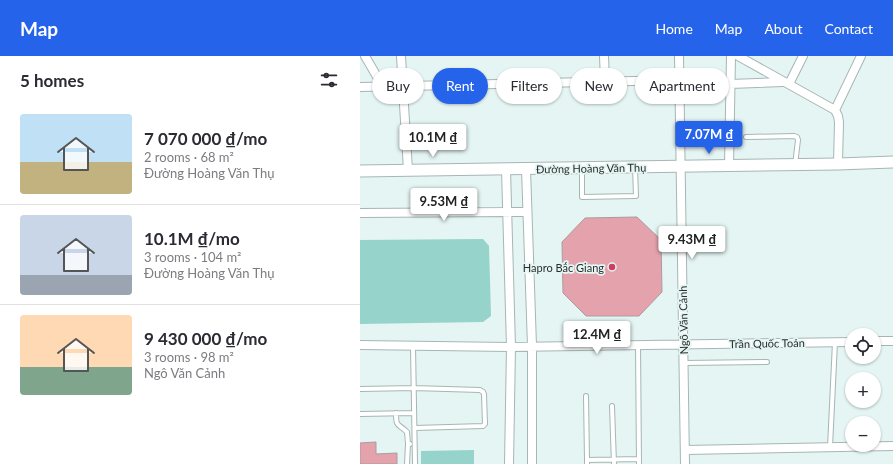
<!DOCTYPE html>
<meta charset="utf-8">
<style>
:root{--surface:#fff;--page:#f7f7f7;--text:#2b2b33;--muted:#7c7c81;--line:#e1e1e2;--accent:#2563eb}
body{margin:0;font-family:Lato,sans-serif;background:var(--page);color:var(--text);height:100vh;display:flex;flex-direction:column;font-size:15px;white-space:nowrap}
*{box-sizing:border-box;margin:0}
p{font-size:13px;color:var(--muted)}
.icon{flex:none;width:22px;height:22px;fill:none;stroke:currentColor;stroke-width:2;stroke-linecap:round;stroke-linejoin:round}
.map{position:relative;flex:1;overflow:hidden}
.details{display:flex;flex-direction:column;background:var(--surface);width:360px}
.details>*{flex:none}
.top-card{position:absolute;left:12px;top:12px;width:380px;height:36px;display:flex;gap:8px}
.controls{position:absolute;left:485px;top:272px;display:grid;gap:8px}
.controls a{display:grid;place-items:center;width:36px;height:36px;border-radius:50%;background:var(--surface);box-shadow:0 1px 3px #0004;font-size:20px}
.price{position:absolute;translate:-50% -34px;padding:0 9px;border-radius:4px;background:#fff;color:#222;font-size:13px;line-height:26px;filter:drop-shadow(0 1px 2px #0008)}
.price::after{content:'';position:absolute;left:50%;top:24px;width:12px;height:9px;margin-left:-6px;background:inherit;clip-path:polygon(0 0,100% 0,50% 100%)}
.price.active{background:var(--accent);color:#fff}
ul{padding:0;list-style:none}
li{display:flex;align-items:center;gap:12px;height:100px;padding:0 20px}
li+li{border-top:1px solid var(--line)}
li span{display:grid;place-items:center;flex:none;width:112px;height:80px;border-radius:4px;color:#555}
li>.icon{margin-inline-start:auto}
span .icon{width:48px;height:48px;fill:#fffc;stroke-width:1}
li b{font-size:17px}
h2{display:flex;justify-content:space-between;align-items:center;height:48px;padding:0 20px;font-size:17px}
.chip{padding:0 14px;border-radius:18px;background:var(--surface);box-shadow:0 1px 3px #0004;font-size:14px;line-height:36px}
.chip.active{background:var(--accent);color:#fff}
header{display:flex;align-items:center;gap:24px;box-sizing:border-box;height:56px;padding:0 20px;background:var(--accent);color:#fff}
header strong{font-size:19px}
nav{display:flex;gap:22px;margin-inline-start:auto;font-size:14px}
main{display:flex;flex:1;min-height:0}
.map>svg:first-child{display:block}
.green{fill:#96d3cb}
.building{fill:#e4a3ac;stroke:#aa9b9d}
.lines{fill:none;stroke-linecap:round;stroke-linejoin:round}
.service-casing{stroke:#a6b6b4;stroke-width:6}
.minor-casing{stroke:#a6b6b4;stroke-width:10}
.tertiary-casing{stroke:#a6b6b4;stroke-width:13}
.service{stroke:#fff;stroke-width:4}
.minor{stroke:#fff;stroke-width:8}
.tertiary{stroke:#fff;stroke-width:11}
.poi-dot{fill:#cd3e61;stroke:#e4f5f3;stroke-width:1.5}
.labels{text-anchor:middle;dominant-baseline:central;stroke-width:3.5;stroke-linejoin:round;paint-order:stroke}
.street-label{font-size:11px;fill:#282e2d;stroke:#e4f5f3}
.poi-label{font-size:11px;fill:#282e2d;stroke:#e4f5f3;text-anchor:end}
</style>
<header>
<strong>Map</strong>
<nav><a>Home</a><a>Map</a><a>About</a><a>Contact</a></nav>
</header>
<main>
<section class="details">
<h2>5 homes<svg class="icon" aria-label="filters" viewBox="0 0 24 24"><path d="M4 7h16M4 17h16"/><circle cx="9" cy="7" r="2"/><circle cx="15" cy="17" r="2"/></svg></h2>
<ul>
<li><span style="background:linear-gradient(#bfe0f5 60%,#c2b280 0)"><svg class="icon" aria-label="home" viewBox="0 0 24 24"><path d="M3 11l9-7 9 7M6 9v11h12V9"/></svg></span><div><b>7 070 000 ₫/mo</b><p>2 rooms · 68 m²</p><p>Đường Hoàng Văn Thụ</p></div></li>
<li><span style="background:linear-gradient(#c9d6e8 75%,#9aa5b1 0)"><svg class="icon" aria-label="home" viewBox="0 0 24 24"><path d="M3 11l9-7 9 7M6 9v11h12V9"/></svg></span><div><b>10.1M ₫/mo</b><p>3 rooms · 104 m²</p><p>Đường Hoàng Văn Thụ</p></div></li>
<li><span style="background:linear-gradient(#ffd9b3 65%,#7fa58c 0)"><svg class="icon" aria-label="home" viewBox="0 0 24 24"><path d="M3 11l9-7 9 7M6 9v11h12V9"/></svg></span><div><b>9 430 000 ₫/mo</b><p>3 rooms · 98 m²</p><p>Ngô Văn Cảnh</p></div></li>
</ul>
</section>
<div class="map">
<svg width="533" height="408" viewBox="0 0 533 408">
<rect width="100%" height="100%" fill="#e4f5f3"/>
<path class="green" d="M123,183L129,190L131,260L123,266L0,268V184Z
M114,394V408H61V395Z"/>
<path class="building" d="M277,161L301,184L302,236L279,260H226L203,237L202,186L225,162Z
M16,386V398L37,397V408H0V387Z"/>
<g class="lines">
<defs>
<path id="service" d="M386,81L434,80L437,81L438,84L435,109
M222,112V141L276,140L275,111
M278,288L279,408
M53,290L55,408
M323,307L407,306
M0,333L53,332L120,334L123,336L124,338L125,368L123,370L55,372
M226,340L227,404
M252,350L254,408
M36,357C36,372 38,367 47,376L48,388
M0,358L54,357
M470,391L475,286
M47,408L48,388H50
M227,408V404L279,403"/>
<path id="minor" d="M5,0L23,31
M41,0L48,114
M244,0L245,25
M319,0L325,408
M378,0L475,54L478,60L479,66L478,108
M370,28L423,26
M429,28L443,0
M0,31L319,24
M475,54L501,0
M369,110L371,0
M146,113L151,291L149,408
M166,113L172,290V408
M0,157L167,156
M514,285H533
M0,289L151,291L492,286
M325,394L533,390"/>
<path id="tertiary" d="M0,115L478,108L533,106"/>
</defs>
<use href="#service" class="service-casing"/>
<use href="#minor" class="minor-casing"/>
<use href="#tertiary" class="tertiary-casing"/>
<use href="#service" class="service"/>
<use href="#minor" class="minor"/>
<use href="#tertiary" class="tertiary"/>
</g>
<circle class="poi-dot" cx="252" cy="211" r="4"/>
<g class="labels">
<g class="street-label">
<text transform="translate(231 112) rotate(-1)">Đường Hoàng Văn Thụ</text>
<text transform="translate(323 264) rotate(-91)">Ngô Văn Cảnh</text>
<text transform="translate(407 287) rotate(-1)">Trần Quốc Toản</text>
</g>
<g class="poi-label">
<text x="244" y="211">Hapro Bắc Giang</text>
</g>
</g>
</svg>
<div class="controls">
<a><svg class="icon" aria-label="locate" viewBox="0 0 24 24"><circle cx="12" cy="12" r="6"/><path d="M12 2v4M12 18v4M2 12h4M18 12h4"/></svg></a>
<a>+</a>
<a>−</a>
</div>
<b class="price active" style="left:349px;top:99px">7.07M ₫</b>
<b class="price" style="left:73px;top:102px">10.1M ₫</b>
<b class="price" style="left:84px;top:166px">9.53M ₫</b>
<b class="price" style="left:332px;top:204px">9.43M ₫</b>
<b class="price" style="left:237px;top:299px">12.4M ₫</b>
<div class="top-card">
<a class="chip">Buy</a>
<a class="chip active">Rent</a>
<a class="chip">Filters</a>
<a class="chip">New</a>
<a class="chip">Apartment</a>
</div>
</div>
</main>
